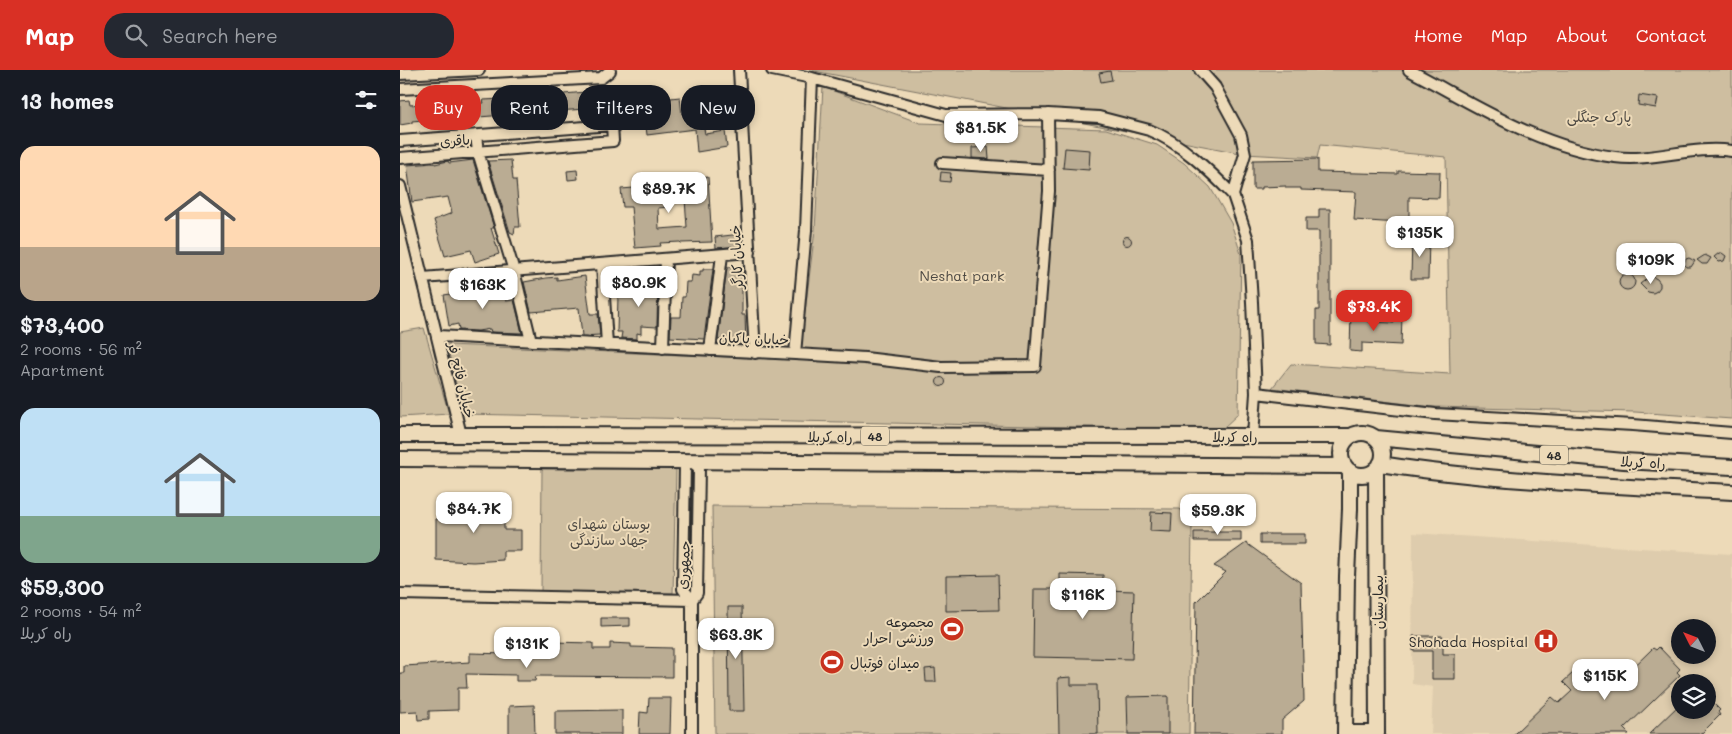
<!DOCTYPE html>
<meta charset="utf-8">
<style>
:root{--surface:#171b24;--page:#242831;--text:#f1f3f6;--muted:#9ea1a6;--accent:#d93025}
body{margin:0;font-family:Mali,"Playpen Sans Arabic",sans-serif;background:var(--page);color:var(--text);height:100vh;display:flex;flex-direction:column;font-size:19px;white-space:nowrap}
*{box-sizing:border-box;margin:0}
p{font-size:16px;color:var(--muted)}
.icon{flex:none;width:28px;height:28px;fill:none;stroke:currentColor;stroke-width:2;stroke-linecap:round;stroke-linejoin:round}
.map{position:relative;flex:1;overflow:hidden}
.sheet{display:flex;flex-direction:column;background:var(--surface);width:400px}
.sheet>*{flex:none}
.top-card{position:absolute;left:15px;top:15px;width:475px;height:45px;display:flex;gap:10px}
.needle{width:32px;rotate:312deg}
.fabs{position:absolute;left:1271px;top:549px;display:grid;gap:10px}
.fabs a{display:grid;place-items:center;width:45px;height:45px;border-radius:50%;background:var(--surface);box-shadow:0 2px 8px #0003;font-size:25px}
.price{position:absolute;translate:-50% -42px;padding:0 11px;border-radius:10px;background:#fff;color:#222;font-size:16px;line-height:32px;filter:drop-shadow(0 1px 2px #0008)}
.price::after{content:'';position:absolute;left:50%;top:30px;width:15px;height:11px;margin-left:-8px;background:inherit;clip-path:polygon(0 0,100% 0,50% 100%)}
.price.current{background:var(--accent);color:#fff}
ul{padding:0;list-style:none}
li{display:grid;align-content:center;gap:10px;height:265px;padding:0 20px}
li span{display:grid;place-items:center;height:155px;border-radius:15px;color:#555}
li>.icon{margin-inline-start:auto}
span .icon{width:90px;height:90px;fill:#fffc;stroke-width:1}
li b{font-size:21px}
h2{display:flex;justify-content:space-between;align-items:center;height:60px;padding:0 20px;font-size:21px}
.chip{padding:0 18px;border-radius:20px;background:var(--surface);box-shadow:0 2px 8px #0003;font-size:18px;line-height:45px}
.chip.current{background:var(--accent);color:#fff}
header{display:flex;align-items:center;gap:30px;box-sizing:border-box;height:70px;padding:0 25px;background:var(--accent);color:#fff}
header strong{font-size:24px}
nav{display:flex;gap:28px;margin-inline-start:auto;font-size:18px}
.search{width:350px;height:45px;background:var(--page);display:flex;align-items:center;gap:12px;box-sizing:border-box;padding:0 18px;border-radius:20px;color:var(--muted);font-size:19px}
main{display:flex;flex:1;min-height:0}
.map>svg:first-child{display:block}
.built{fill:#deccad;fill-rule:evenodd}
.green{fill:#cebea0;stroke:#7c7466}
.building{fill:#baac93;stroke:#2b2b2b}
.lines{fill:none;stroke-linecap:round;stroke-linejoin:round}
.minor-casing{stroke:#2b2b2b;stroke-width:14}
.major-casing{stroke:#2b2b2b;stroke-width:18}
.minor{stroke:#eddab8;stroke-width:10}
.major{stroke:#eddab8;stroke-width:14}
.labels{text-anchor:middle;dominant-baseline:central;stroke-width:4;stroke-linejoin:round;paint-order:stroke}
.shield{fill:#eddab8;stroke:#656055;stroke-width:1}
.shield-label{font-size:12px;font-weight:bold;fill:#2b2b2b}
.park-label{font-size:14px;fill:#4c4842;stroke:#eddab8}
.street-label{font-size:14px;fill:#2b2b2b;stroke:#eddab8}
.poi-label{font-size:14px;fill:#2b2b2b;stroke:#eddab8;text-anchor:end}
</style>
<header>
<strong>Map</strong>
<div class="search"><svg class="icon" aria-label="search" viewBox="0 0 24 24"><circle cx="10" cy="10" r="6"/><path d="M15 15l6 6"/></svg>Search here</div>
<nav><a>Home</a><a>Map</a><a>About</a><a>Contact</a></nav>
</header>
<main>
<section class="sheet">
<h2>13 homes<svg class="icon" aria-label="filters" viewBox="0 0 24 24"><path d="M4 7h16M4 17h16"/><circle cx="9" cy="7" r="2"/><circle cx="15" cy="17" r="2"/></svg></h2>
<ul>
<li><span style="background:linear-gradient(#ffd9b3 65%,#b9a48a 0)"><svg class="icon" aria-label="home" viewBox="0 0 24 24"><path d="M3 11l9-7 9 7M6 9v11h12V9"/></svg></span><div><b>$73,400</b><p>2 rooms · 56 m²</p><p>Apartment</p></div></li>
<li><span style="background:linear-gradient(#bfe0f5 70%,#7fa58c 0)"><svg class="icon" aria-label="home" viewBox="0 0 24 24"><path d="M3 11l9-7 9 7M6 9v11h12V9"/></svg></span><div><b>$59,300</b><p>2 rooms · 54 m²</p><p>راه کربلا</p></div></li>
</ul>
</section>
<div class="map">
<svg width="1332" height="664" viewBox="0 0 1332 664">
<rect width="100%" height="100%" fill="#eddab8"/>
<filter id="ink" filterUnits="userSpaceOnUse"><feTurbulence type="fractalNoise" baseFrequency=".02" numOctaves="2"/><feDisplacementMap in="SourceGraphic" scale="10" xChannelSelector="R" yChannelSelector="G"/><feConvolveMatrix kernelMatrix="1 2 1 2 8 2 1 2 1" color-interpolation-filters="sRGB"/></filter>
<g filter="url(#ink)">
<path class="built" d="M1013,463L1332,484V664H1031L1033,617L1012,614ZM1280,558H1308V585H1280ZM1280,612H1308V640H1280Z"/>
<path class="green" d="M409,0H1332V349L1235,342L1034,337L872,318L891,294L1050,304L1046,87L920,75L917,88L845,84Z
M423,17L520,53L706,59L757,75L784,93L810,117L831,153L841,184L838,344L821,360L63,344L47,275L399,290L415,160Z
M24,258L49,344L0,347V262Z
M142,399H276L273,523H141Z
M312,436L780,439L792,455L789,664H315Z"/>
<path class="building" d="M710,1L712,10L701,12L699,3Z
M186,22V25L210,24L211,37L52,49L53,58L39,59V53H33V49L12,51V53L0,55V31L9,30L10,35L31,33V28L51,27V32L63,31V34L84,33L83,30L104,29V32L125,31L124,27L144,26L145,29L165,28L164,24Z
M1239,25L1258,28L1256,38L1238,35Z
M280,27L282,44L301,41L305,64L325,61L327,77L297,82L295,59L247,65L243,31Z
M588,77L589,89L572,88V78Z
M665,78L690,80L689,100L663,98Z
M918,89V102L998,104V101L1040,102L1039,128L1009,127V153L983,152L954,150L956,122L901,120V118H886V116L862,117V119H853V90Z
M73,90L94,158H91L99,184L75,192L71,180L45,186L34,150L52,143L48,127L12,132L7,95L35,93V94L48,91L49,93Z
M111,90L113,110H116L120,157H115L114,164L110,162L88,91Z
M177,100L178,109L168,110L167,101Z
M541,102L551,103L550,112L540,111Z
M308,107L312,172L281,173L280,172L260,173L261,176L235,178L231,137H223L221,119L234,118V120L252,119V114L268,113L270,137L258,138L259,159L287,157L285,129H289L286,110Z
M919,139H930V275L916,274V240H919V161H906V148H919Z
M341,164L342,176L316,178L315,167Z
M722.5 171a4.5 4.5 0 1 1 9 0a4.5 4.5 0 1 1-9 0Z
M1012,167H1029L1028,209H1011Z
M1319,183H1322L1326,186L1324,191L1319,192L1314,187Z
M1305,185L1311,188L1307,194H1302L1297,190Z
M1289,188L1295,191L1291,197H1286L1284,193L1286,189Z
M327,197H343L344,210H342V245H345L346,275L324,274V270H318Z
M303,199H313L304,269L270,267L271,247H281L282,227H285L286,212H291L292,205L300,206V201H303Z
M239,203H258L257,257L241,256V264L237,263V269L221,268L222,262H217L218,226L237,227Z
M1219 212a8 8 0 1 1 16 0a8 8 0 1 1-16 0Z
M185,206L190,244H198L200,265L182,266L179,238L131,242L124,212L146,208L157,207V210Z
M1249,207H1253L1257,209L1260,213V217L1257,221L1253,223L1248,222L1240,214Z
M100,212L101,221H105L106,231L114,230L122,263L91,262L90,259L78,261L59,260L58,254L49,256L44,225L76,220L75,216Z
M951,241H965L964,250L969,251V252L994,253V246H1002L1001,275L962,273V282L950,281Z
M536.5 312a4.5 4.5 0 1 1 9 0a4.5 4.5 0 1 1-9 0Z
M54,435H104V460H121V481H103V490L73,492L36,490V449H42L43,436Z
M751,442L772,443L771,462L750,461Z
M794,462H841V471H794Z
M860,464H905V474H860Z
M846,473L901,513L904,631L882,650V664H794L796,532L826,502L814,496Z
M660,504L703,505V520L734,521L732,589L633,587L634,519H660Z
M598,505L599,540L546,541V506Z
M328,537H342L344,641H329Z
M201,548H230V556L201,557Z
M116,563H125V566H130V569H151V572L193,573V579H210V573L231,574V577L272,578V607L136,606L135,611H116V605L66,604L67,618H58V640L29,641V649L18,650L17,641L0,642V603H4V596L70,592V583L108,584V567H116Z
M1013,566H1043V584H1055V609H1032V581H1013Z
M1259,577L1280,599L1277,602L1280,605L1224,659L1229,664H1114L1152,627L1159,633L1172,621L1163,612L1173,603L1181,613L1190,604L1208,622L1253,578L1256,580Z
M535,598L536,612H526L525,599Z
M671,607V615H697L698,664H659L658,608Z
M768,626V664H728L727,627Z
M249,628H271L270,664H239L240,642L248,643Z
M1313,633L1320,640L1318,642L1320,645L1301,664H1249L1280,634V640H1308Z
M134,635L135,664H109V636Z
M222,640V664H155V641Z"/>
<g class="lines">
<defs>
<path id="minor" d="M339,0L355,283
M372,0L412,8L546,45L648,44L699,47L749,60C780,72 810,101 833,125
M800,0L815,17L841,65L845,84L833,125L848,170L852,232L856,323L853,366
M1009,0C1074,34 1140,78 1215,87C1254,92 1293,75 1332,81
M0,4L79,0
M0,19L201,8L210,1
M76,65L78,82L114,201L131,271
M0,71L212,55L213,71L0,88
M542,93L649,100
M0,116L61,365
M202,194L207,275
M23,208L350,182
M38,266L395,284L406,160L412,8
M263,278L266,189
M310,280L322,185
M395,284L465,288L541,297L635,296L649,121L648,44
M856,323L1035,344L1233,355L1332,363
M0,524L292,530
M292,664V530L297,523L299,398L291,391L285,394L283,519L292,530"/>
<path id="major" d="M941 384a21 21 0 1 1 42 0a21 21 0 1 1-42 0Z
M0,365L950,366
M976,368L1224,391L1332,397
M0,389L945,396
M980,394C1096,412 1215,416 1332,422
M976,399L977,664
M945,663H977
M945,664L947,506L950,439V401"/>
</defs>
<use href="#minor" class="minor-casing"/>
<use href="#major" class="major-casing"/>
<use href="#minor" class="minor"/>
<use href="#major" class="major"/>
</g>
</g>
<defs>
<symbol id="stadium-disc" viewBox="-11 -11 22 22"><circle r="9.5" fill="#c8321e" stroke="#eddab8"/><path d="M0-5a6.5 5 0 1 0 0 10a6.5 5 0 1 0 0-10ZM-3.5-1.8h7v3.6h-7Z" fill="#fff"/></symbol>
<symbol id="hospital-disc" viewBox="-11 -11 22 22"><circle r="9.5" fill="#c8321e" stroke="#eddab8"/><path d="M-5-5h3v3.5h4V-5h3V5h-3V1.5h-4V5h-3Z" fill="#fff"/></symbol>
</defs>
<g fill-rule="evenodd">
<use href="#stadium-disc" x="538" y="545" width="28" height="28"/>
<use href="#hospital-disc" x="1132" y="557" width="28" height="28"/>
<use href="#stadium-disc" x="418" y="578" width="28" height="28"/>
</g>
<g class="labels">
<g class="shield">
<rect x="461" y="356.5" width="28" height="19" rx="4"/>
<rect x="1140" y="375.5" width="28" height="19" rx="4"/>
</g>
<g class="shield-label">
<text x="475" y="366">48</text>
<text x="1154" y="385">48</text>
</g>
<g class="park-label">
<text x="1199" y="46">پارک جنگلی</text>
<text x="562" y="205">Neshat park</text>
<text x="209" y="453">بوستان شهدای<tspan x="209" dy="16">جهاد سازندگی</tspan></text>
</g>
<g class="street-label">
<text transform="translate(55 70) rotate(-4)">باقری</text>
<text transform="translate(336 187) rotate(-93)">خیابان کارگر</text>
<text transform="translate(354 268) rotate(2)">خیابان پاکبان</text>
<text transform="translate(62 310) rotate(77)">خیابان فاتح فر</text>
<text x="430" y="366">راه کربلا</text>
<text x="835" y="366">راه کربلا</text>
<text transform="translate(1243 392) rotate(3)">راه کربلا</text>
<text transform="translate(283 495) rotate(-86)">جمهوری</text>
<text transform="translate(977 532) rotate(-90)">بیمارستان</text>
</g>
<g class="poi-label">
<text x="534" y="551">مجموعه<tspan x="534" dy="16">ورزشی احرار</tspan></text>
<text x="1128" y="571">Shohada Hospital</text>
<text x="450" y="592" text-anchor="start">میدان فوتبال</text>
</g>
</g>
</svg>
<div class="fabs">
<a><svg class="needle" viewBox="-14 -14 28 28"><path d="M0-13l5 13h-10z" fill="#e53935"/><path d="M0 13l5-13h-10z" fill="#9ea1a6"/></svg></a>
<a><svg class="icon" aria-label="layers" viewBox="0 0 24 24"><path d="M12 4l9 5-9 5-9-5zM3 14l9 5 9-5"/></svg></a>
</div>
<b class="price" style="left:581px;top:83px">$81.5K</b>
<b class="price" style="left:269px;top:144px">$89.7K</b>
<b class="price" style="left:1020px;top:188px">$135K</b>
<b class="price" style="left:1251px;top:215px">$109K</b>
<b class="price" style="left:239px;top:238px">$80.9K</b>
<b class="price" style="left:83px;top:240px">$163K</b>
<b class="price current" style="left:974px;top:262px">$73.4K</b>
<b class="price" style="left:74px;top:464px">$84.7K</b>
<b class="price" style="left:818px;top:466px">$59.3K</b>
<b class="price" style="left:683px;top:550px">$116K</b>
<b class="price" style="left:336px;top:590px">$63.3K</b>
<b class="price" style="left:127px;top:599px">$131K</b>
<b class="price" style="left:1205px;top:631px">$115K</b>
<div class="top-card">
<a class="chip current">Buy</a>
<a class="chip">Rent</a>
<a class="chip">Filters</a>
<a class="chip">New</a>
</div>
</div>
</main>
